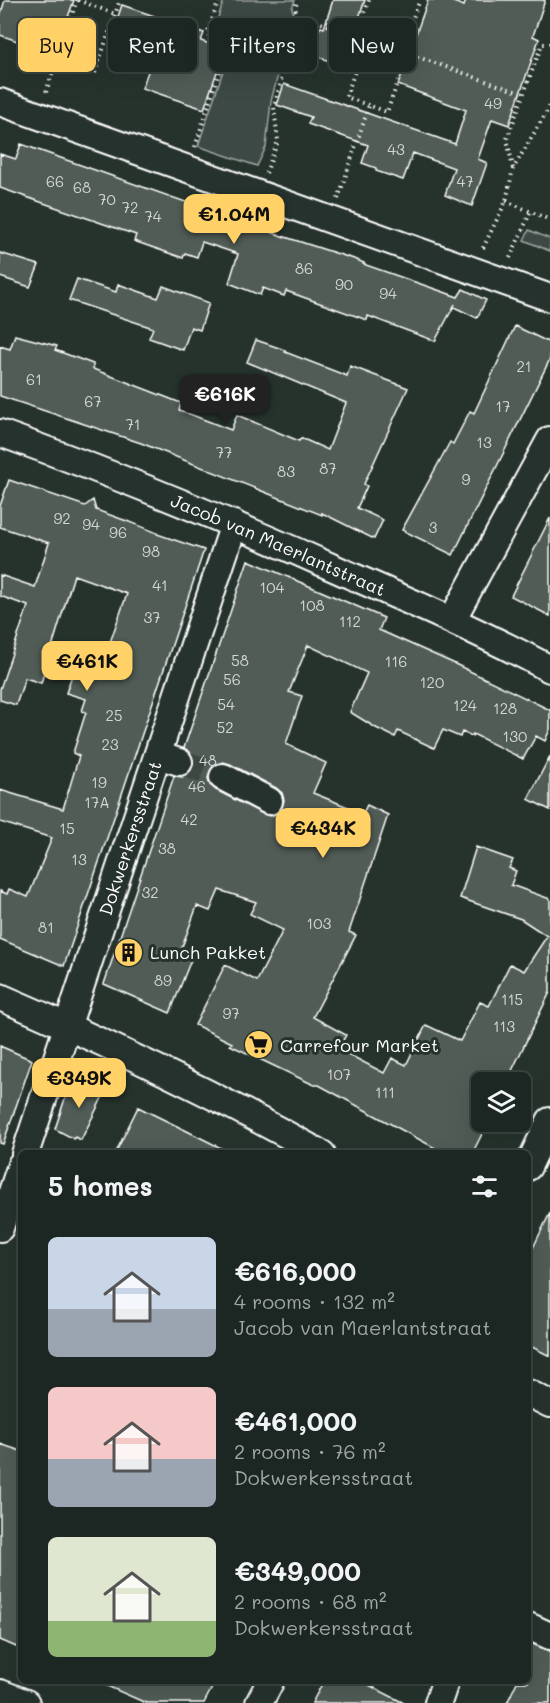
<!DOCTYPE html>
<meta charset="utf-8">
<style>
:root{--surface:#1c2622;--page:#29322f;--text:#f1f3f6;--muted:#a0a5a5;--line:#3a4340;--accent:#ffd166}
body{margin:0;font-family:Mali,sans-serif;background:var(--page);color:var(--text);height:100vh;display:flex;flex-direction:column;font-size:22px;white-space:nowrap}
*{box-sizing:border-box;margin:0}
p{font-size:20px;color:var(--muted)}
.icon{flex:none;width:33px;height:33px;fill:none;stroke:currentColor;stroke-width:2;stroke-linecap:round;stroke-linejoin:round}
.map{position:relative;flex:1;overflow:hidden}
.sheet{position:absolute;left:18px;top:1150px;width:513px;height:534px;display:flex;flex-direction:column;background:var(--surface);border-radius:9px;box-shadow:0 6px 24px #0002,0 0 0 2px var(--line)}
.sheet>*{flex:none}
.hud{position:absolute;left:18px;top:18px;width:514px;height:54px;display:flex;gap:12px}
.fabs{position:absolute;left:471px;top:1072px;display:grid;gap:12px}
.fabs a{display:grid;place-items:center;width:60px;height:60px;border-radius:9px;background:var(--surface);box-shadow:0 6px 24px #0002,0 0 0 2px var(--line);font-size:30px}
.price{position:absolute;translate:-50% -51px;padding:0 14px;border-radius:12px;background:var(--accent);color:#111;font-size:20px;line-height:39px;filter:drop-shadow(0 2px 3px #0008)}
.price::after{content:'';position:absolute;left:50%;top:36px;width:18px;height:14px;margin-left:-9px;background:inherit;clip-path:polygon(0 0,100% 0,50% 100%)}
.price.active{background:#222;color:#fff}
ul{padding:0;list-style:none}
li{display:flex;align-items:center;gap:18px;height:150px;padding:0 30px}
li span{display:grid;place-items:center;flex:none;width:168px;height:120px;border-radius:9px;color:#555}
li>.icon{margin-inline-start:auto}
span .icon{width:72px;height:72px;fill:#fffc;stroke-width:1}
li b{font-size:26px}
h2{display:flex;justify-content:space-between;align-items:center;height:72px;padding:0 30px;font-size:26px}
.pill{padding:0 21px;border-radius:9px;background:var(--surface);box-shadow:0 6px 24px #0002,0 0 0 2px var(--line);font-size:21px;line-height:54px}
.pill.active{background:var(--accent);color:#111}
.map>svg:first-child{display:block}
.green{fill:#3e4944;stroke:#9ea4a2;stroke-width:1.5}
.building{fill:#515c57;stroke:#fff;stroke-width:1.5;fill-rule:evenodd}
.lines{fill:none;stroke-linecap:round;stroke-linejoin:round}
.minor-tunnel{stroke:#3c4742;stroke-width:26;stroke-dasharray:26 13;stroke-linecap:butt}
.minor-casing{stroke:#fff;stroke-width:30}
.path{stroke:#fff;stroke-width:4;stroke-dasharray:1.5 4.5;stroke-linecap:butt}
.minor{stroke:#26332d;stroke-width:26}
.labels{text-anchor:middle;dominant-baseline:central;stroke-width:6;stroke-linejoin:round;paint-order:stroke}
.number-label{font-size:15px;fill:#d4d6d5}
.street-label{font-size:18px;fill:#fff;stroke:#26332d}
.poi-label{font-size:18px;fill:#fff;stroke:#26332d;text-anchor:start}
</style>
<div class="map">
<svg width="550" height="1703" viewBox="0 0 550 1703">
<rect width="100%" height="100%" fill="#26332d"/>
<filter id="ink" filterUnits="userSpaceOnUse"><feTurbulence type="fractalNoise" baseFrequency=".0167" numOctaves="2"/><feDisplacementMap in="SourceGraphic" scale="12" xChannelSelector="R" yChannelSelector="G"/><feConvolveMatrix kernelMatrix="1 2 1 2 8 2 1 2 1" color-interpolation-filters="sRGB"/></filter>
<g filter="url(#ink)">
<path class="green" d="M224,0H295L292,8L294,15L271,101L266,147L257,166L198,146L231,47L213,32Z
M529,230L550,239V251L524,240Z"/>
<path class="building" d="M5,0H74L55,54L0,35V16Z
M333,0H365L352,38L362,41L353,69L310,54L319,29L321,27L324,28Z
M428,0H448L464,6L466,0H545L533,36L539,39L509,125L492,119L478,159L487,163L472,206L445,195L454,168L413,153L403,180L376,171V168L362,163L368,145L308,124L311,117L277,105L284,84L455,144L466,110L398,85Z
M122,5L204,33L201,41L225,49L204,109L142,88L156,50L112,34Z
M21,144L282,236L354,259L364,263L363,264L458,297L463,289L486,300L477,318L454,307L455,304L435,341L368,316L367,320L286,291L284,296L263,288L260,295L229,283L238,254L202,242L197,257L185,253L183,258L134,241L136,235L0,188V154L16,159Z
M0,253L39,265L30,287L0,277Z
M77,279L116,292L118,284L158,298L163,286L209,303L200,330L191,327L183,350L149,338L153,328L69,300Z
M515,326L550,343V359L453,555L402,530L450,442L453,444L470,411L474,413Z
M15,335L57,346L55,350L93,364V369L181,403L179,410L231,430L237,415L299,441L301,438L328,450L346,403L247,362L256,340L285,350V352L347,376L350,366L408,388L364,484L367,486L357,508L383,520L374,539L322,513V515L141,443L0,396V346L10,349Z
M9,480L85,506L93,500L96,510L135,524L157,533V534L204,550L64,966L0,939V891L7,894L9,889L28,897L52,838L0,822V790L63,809L79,756L73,753L86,712L82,711L86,699L66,693L72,675L92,682L104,647L108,648L127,594L74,575L41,683L25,678L16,705L0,700V689L28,606L0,596V575L35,587L49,543L0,527V506Z
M550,518V616L511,596Z
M248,560L384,618L379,630L453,663L550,710V729L545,741L536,736L523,759L473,734L472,736L462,732L460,737L443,730L434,748L398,731L395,737L376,728L350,712L367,673L308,645L289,692L302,696L286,744L326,763L313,793L363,813L367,805L388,815L349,932L356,935L313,1017L346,1035L338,1049L384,1073L392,1058L406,1065L426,1025L460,1041L480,1002L489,1006L510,964L524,971L547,936L521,919L460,898L476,847L513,860L509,868L516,871L511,885L550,899V992L506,1083H482V1122H488L472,1154H446L319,1085H314L230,1045L232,1043L195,1025L225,965L257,981L283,930L250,914L256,902L219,890L210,911L197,906L182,947L194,952L170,1013L104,984L174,776L183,777L189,773L193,767L194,758L190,752L184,748ZM223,762L230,764L276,788L282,793L284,800L282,808L278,813L270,816L263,814L216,790L210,785L208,778L210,771L214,765Z
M550,756V810L528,799Z
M0,1046L32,1060L3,1144L0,1143Z
M72,1077L105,1092L81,1140L75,1137L74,1139L55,1129Z
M138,1107L187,1131L233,1154H115Z
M550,1213V1356L528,1345V1258Z
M0,1444L21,1451V1649L0,1640Z
M528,1642L550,1651V1703H507L517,1682H528Z
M98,1682H215L204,1703H146Z
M323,1682H363L404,1703H312Z"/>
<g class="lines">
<path class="minor-tunnel" d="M179,762L223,777"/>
<defs>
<g id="minor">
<path d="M0,102L550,298"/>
<path id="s1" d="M0,433C117,475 231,522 345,573C414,603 483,633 550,669"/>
<path d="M452,620L550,440"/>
<path d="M158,755L179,762"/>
<path d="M223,777L269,801"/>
<path d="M0,997C110,1044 218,1096 322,1154"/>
<path id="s2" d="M25,1154L234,524"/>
<path d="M528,1167L550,1121"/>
<path d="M0,1228L21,1165"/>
<path d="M528,1393L550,1404"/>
<path d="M528,1626L550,1636"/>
<path d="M0,1693L26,1703"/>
<path d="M259,1703L270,1682"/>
<path d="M438,1703L445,1682"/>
</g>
</defs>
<use href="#minor" class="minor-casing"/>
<path class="path" d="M78,0L115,14
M369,0L359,25L366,39L346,97L387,112L408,54
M298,17L321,23L523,94
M400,50L420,0
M95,73L120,0
M46,92L77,0
M195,147L227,48L207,34L219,0
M513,168L507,139L542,44H550
M266,173L278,141L274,107L298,17L295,8L298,0
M338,199L369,106
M506,201L550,220
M483,248L506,201L513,169L550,106
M510,258L531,211"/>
<use href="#minor" class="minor"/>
</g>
</g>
<defs>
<symbol id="building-disc" viewBox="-11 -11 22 22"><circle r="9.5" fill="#ffd166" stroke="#26332d"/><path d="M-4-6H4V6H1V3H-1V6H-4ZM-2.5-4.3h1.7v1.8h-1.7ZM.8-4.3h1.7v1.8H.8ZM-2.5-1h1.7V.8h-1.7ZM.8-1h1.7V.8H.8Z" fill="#111"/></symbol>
<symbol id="supermarket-disc" viewBox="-11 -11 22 22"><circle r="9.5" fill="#ffd166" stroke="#26332d"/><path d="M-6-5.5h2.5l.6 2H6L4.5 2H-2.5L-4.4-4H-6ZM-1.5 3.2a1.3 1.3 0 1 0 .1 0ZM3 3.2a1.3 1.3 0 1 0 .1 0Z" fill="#111"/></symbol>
</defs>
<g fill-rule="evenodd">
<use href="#building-disc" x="112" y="936" width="33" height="33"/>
<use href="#supermarket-disc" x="242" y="1028" width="33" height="33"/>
</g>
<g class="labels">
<g class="number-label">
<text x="493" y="103">49</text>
<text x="396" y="149">43</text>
<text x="55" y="181">66</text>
<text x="465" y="181">47</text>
<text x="82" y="187">68</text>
<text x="107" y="199">70</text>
<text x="130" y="207">72</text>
<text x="153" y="216">74</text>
<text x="304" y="268">86</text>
<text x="344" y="284">90</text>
<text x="388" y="293">94</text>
<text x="524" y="366">21</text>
<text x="34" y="379">61</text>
<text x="93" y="401">67</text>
<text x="503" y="406">17</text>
<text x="133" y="424">71</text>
<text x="484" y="442">13</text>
<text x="224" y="452">77</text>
<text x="328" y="468">87</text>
<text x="286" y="471">83</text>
<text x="466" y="479">9</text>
<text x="62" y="518">92</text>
<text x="91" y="524">94</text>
<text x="433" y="527">3</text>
<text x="118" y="532">96</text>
<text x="151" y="551">98</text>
<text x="160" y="585">41</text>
<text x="272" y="587">104</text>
<text x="312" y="605">108</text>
<text x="152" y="617">37</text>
<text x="350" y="621">112</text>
<text x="240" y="660">58</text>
<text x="396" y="661">116</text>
<text x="232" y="679">56</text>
<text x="432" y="682">120</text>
<text x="226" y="704">54</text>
<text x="465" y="705">124</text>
<text x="505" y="708">128</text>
<text x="114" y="715">25</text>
<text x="225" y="727">52</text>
<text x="515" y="736">130</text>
<text x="110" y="744">23</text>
<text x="208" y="760">48</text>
<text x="99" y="782">19</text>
<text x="197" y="786">46</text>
<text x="97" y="802">17A</text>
<text x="189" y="819">42</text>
<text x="67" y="828">15</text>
<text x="167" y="848">38</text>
<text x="79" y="859">13</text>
<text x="150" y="892">32</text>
<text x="319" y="923">103</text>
<text x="46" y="927">81</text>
<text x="163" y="980">89</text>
<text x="512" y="999">115</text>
<text x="231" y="1013">97</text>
<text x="504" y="1026">113</text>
<text x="339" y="1074">107</text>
<text x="385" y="1092">111</text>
</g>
<g class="street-label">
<text stroke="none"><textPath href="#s1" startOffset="300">Jacob van Maerlantstraat</textPath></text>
<text stroke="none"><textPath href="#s2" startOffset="333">Dokwerkersstraat</textPath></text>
</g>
<g class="poi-label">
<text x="150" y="952">Lunch Pakket</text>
<text x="280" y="1045">Carrefour Market</text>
</g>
</g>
</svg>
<div class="fabs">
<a><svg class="icon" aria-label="layers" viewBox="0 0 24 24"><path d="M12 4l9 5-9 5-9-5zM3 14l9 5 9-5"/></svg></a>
</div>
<b class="price" style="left:234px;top:245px">€1.04M</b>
<b class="price active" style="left:225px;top:425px">€616K</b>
<b class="price" style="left:87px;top:692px">€461K</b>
<b class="price" style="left:323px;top:859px">€434K</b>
<b class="price" style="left:79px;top:1109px">€349K</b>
<div class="hud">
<a class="pill active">Buy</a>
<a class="pill">Rent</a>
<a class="pill">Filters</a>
<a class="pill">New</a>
</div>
<section class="sheet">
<h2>5 homes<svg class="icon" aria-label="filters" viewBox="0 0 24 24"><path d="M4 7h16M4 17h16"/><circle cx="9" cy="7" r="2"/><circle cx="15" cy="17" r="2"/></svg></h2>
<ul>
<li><span style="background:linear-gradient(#c9d6e8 60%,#9aa5b1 0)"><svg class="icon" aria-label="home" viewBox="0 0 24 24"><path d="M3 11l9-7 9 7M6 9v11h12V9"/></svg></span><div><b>€616,000</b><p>4 rooms · 132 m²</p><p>Jacob van Maerlantstraat</p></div></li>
<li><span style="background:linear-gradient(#f6c9c9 60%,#9aa5b1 0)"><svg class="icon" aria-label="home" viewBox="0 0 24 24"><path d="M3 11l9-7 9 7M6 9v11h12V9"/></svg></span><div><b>€461,000</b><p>2 rooms · 76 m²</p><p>Dokwerkersstraat</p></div></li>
<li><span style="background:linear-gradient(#dfe7d0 70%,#8fb573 0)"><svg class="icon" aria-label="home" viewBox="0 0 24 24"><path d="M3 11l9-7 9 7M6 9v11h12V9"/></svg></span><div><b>€349,000</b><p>2 rooms · 68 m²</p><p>Dokwerkersstraat</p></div></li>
</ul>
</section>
</div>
